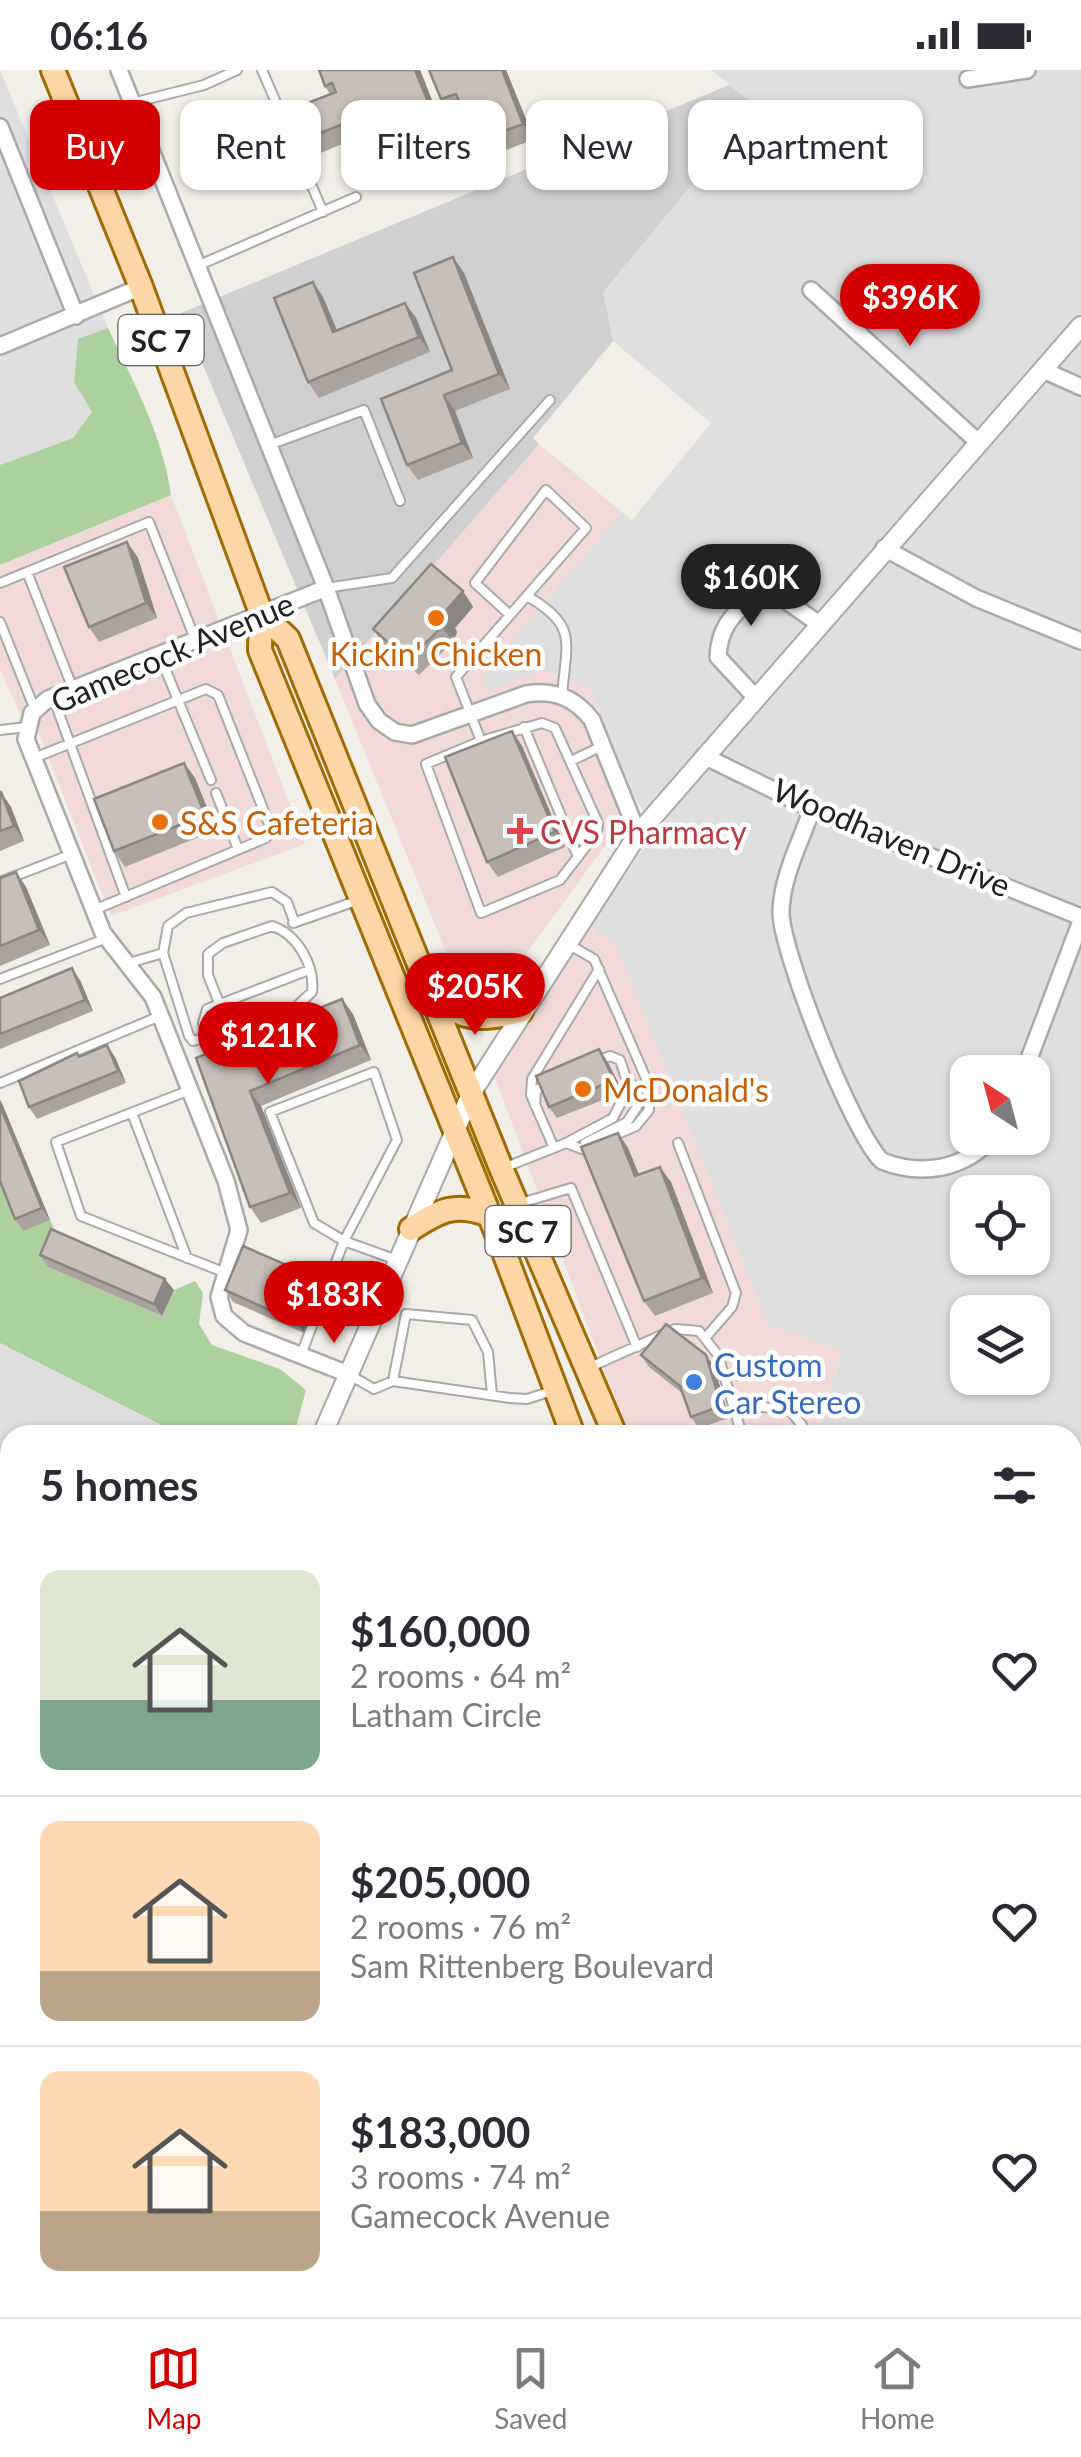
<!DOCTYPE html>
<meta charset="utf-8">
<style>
:root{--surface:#fff;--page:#f7f7f7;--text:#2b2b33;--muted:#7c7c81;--line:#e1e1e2;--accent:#d40000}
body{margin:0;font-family:Lato,sans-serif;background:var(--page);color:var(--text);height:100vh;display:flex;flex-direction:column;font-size:38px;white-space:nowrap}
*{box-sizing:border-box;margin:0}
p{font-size:32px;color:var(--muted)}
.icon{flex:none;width:55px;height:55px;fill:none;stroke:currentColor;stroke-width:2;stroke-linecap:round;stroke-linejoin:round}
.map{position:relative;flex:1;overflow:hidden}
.sheet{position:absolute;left:0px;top:1355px;width:1082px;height:892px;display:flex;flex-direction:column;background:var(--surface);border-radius:30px 30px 0 0;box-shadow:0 2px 8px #0004}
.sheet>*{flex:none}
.top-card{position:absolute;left:30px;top:30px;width:1022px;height:90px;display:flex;gap:20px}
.needle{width:65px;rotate:324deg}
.tools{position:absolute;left:950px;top:985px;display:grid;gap:20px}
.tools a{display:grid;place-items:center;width:100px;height:100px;border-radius:20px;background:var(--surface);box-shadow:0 2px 8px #0004;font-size:50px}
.price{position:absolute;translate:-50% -85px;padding:0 22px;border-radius:35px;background:var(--accent);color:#fff;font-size:32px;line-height:65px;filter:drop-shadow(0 2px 5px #0008)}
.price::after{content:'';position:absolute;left:50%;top:60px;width:30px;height:22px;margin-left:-15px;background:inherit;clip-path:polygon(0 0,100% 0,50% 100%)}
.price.current{background:#222;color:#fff}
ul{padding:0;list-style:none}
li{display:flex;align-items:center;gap:30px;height:250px;padding:0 40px}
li+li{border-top:2px solid var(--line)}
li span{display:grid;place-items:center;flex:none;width:280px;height:200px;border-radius:20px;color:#555}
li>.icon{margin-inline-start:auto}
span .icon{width:120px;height:120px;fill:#fffc;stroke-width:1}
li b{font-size:42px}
h2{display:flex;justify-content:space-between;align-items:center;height:120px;padding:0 40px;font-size:42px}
.tag{padding:0 35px;border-radius:20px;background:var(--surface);box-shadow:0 2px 8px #0004;font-size:35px;line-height:90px}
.tag.current{background:var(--accent);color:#fff}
.status{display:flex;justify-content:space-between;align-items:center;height:70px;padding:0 50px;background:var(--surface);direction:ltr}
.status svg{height:28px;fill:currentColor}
.tab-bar{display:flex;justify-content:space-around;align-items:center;height:140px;border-top:2px solid var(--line);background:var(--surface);font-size:28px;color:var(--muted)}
.tab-bar a{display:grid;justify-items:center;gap:5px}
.tab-bar .current{color:var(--accent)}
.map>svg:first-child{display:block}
.residential{fill:#e0dfdf;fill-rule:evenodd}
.commercial{fill:#f2dad9}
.religious{fill:#d0d0d0}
.forest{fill:#add19e}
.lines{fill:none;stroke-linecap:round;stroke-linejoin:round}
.service-casing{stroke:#a9a9a9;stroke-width:12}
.minor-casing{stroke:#a9a9a9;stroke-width:20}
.tertiary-casing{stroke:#a9a9a9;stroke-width:22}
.primary-casing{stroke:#a06b00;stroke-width:28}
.service{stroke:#fff;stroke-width:8}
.minor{stroke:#fff;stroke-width:15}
.tertiary{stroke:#fff;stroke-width:18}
.primary{stroke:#fcd6a4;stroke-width:22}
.wall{fill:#aba49e}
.shaded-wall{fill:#8b8681}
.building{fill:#c7bfb8;stroke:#8b8681;stroke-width:2.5}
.food-dot{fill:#e8710a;stroke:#fff;stroke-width:4}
.health-dot{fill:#e0444e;stroke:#fff;stroke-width:4}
.shop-dot{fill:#3f7fe0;stroke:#fff;stroke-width:4}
.labels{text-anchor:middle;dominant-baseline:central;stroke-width:9;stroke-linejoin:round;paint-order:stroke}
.shield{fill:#fff;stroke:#646464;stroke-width:2.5}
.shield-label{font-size:30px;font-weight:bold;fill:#222}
.street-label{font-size:32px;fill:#222;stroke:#fff}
.food-label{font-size:32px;fill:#c56008;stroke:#fff;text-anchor:start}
.health-label{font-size:32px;fill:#be3a42;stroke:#fff;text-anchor:start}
.shop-label{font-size:32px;fill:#366cbe;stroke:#fff;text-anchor:start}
</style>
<div class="status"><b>06:16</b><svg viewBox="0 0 49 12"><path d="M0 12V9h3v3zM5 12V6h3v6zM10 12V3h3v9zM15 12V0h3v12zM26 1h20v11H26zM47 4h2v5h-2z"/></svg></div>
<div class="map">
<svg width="1081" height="2247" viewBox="0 0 1081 2247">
<rect width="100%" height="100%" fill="#f2efe9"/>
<path class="residential" d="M0,0L108,258L78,270L74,312L92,342L73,368L0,395Z
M711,0H1081V2032L1072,2010V1365H817L842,1280L768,1255L616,874L590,856L657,759L637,732L589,618L488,620L482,607L622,442L632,450L711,353L613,271L602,222L757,37ZM968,1002H1032V1068H968ZM968,1122H1032V1188H968ZM968,1242H1032V1308H968Z
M0,1273L181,1365H10V2063L0,2086Z"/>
<path class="commercial" d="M539,374L622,442L482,607L488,620L543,600L589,618L637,732L507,910L464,926L335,609Z
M171,425L305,774L111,846L39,664L18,639L0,599V495Z
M590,856L616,874L768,1255L842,1280L817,1365L731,1361L630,1365L627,1361L495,1008Z"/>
<path class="religious" d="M729,15L757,36L603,222L613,271L533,368L539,374L335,609L181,243Z"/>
<path class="forest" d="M108,258C133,312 163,365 171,425L0,495V395L73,368L92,342L74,312L78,269Z
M0,1103L50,1150L59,1171L48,1197L162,1246L174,1220L195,1211L203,1223L199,1254L212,1275L280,1299L306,1320L294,1365H181L0,1273Z"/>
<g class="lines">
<defs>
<path id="service" d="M262,0L323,142
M132,33L204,15L237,0
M197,196L356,127
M269,375L364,340L400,431
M27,502L73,619
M0,513L149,452L195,569
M326,518L392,508L550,330
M527,526C579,556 566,572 562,626
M0,552L35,640
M159,584L211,710
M53,627L126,827
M524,657L578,787
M0,660L27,657
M481,671L542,653L555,658L598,753L597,762L560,810L481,843L426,694L481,671L456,607L586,458L546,420L475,513L510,545
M34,688L206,619L218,625L271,759L266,768L94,840
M571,691L602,676
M216,723L238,779
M0,812L72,784
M293,853L359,830
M566,873L594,889L648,1013L649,1040L636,1056L613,1066
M129,893L163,883
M0,909L107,868
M219,933L208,905V884L223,873L272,856C297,864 315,895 312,922L299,934
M215,965L193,971L189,966L163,883L168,856L186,843L272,822L287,832L294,851
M209,968L203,953L207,939L309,900
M0,1013L160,946
M190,1020L56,1072L81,1146L226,1203
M535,1035L536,1021L548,1011
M132,1043L187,1188
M566,1073L613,1048L629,1017L620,990L610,986L598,991
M585,1073L627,1052L637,1037L631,1013
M678,1073L736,1223L732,1237L706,1267
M554,1078L531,1025L532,1009L599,899
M506,1097L566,1073L582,1079L591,1075
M521,1133L571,1118L637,1277
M301,1285L344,1171L314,1153L270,1042L374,1002L397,1070L344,1171L397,1190
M588,1298L675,1259L699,1261L718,1285L742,1365
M348,1304L374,1319L393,1311L510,1328L527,1329L555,1320
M393,1311L406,1244L472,1250L488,1282L492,1325
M735,1334L789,1340L802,1355L799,1365
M1072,2042L1079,2061
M0,2192L10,2193
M95,2238L115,2247
M372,2238L404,2247
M867,2238L870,2247
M198,2247L203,2238
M307,2247L310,2238
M352,2247L355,2238
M825,2247L853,2238"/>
<path id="minor" d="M119,0L326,518L367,634L379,651L395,662L412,665L526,624C554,619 575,628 592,650L638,764
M968,9L1027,0
M0,57L76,246
M811,220L978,372
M0,276L141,217
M1043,300L1081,317
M884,478L976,528L1081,571
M326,518L48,629L32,643L26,669L103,863L153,927L226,1111L239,1160L219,1227L224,1246L244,1263L348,1304
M755,627L718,587C719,558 732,546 752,526L778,525L819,554
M704,686L812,739L1081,847
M812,739C801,771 781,808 781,843C782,884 853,1064 882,1091C922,1107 964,1099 992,1068
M1024,1002L1081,851
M0,1397L10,1401
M1072,1452L1081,1454
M1072,1574L1081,1551
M1072,1627L1081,1654
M0,1682L10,1686
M0,1964L10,1968
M1072,2062L1081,2061
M1027,2240L1030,2247"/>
<path id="tertiary" d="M322,1365L472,1022L638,764L1081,256
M0,2118L10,2095"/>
<path id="primary" d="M53,0L141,217L261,543L260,580L499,1169L573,1365
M261,543L288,569L501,1098L615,1365
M435,923C460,954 486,949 521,941
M411,1159C440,1140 456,1132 489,1145
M949,2238L952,2247
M632,2247L633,2238
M655,2247L658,2238"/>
</defs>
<use href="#service" class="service-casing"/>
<use href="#minor" class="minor-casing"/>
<use href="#tertiary" class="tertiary-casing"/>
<use href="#primary" class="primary-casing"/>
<use href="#service" class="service"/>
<use href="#minor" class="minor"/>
<use href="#tertiary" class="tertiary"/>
<use href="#primary" class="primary"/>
</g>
<path class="wall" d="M319,0H420L439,48L451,43L441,29L506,0L534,69L507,80L504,75L423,108L412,92L396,52L318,84L307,68L330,24L325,16Z
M453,187L464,203L510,319L455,341L473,388L418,410L407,395L452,300Z
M313,212L323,227L337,261L405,233L416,248L430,282L319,328L308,312Z
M127,472L138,488L157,548L99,572L89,557Z
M463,521L473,537L455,558L457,562L453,572L419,605L384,575L373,559Z
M512,661L522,676L565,777L498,807L487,792Z
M184,693L195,708L216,760L125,797L114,781Z
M0,722L11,737L24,771L0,781Z
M16,802L26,817L50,875L0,896V808Z
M80,910L93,941L0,979V928Z
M353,944L371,990L261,1036L301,1138L261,1153L250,1137L196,988Z
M77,983L80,986L115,987L126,1013L37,1049L29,1037Z
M607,991L623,1022L557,1048L549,1037Z
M0,1030L50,1150L23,1161L15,1149L0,1111Z
M618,1063L628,1078L639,1105L671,1112L713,1223L655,1246L644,1231Z
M40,1185L174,1220L162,1246L48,1197Z
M314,1207L323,1219L304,1263L233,1232L225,1220Z
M641,1285L714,1296L729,1348L699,1358L691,1347L682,1323L649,1297Z
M1081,2101V2143L1072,2146V2103Z
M431,2238H475L472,2247H465Z
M477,2238H549L546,2247H510Z"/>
<path class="shaded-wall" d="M415,0H420L446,65L435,49Z
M502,0H506L534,69L523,54Z
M453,187L464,203L510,319L499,304Z
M313,212L323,227L344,277L333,262Z
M405,233L416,248L430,282L419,267Z
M444,325L455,341L473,388L462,373Z
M127,472L138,488L157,548L146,533Z
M463,521L473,537L455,558L457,562L453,572L442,557L443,544Z
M512,661L522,676L565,777L555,762Z
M184,693L195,708L216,760L205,745Z
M1,722L11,737L24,771L14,756Z
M16,802L26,817L50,875L39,860Z
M72,898L80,910L93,941L85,930Z
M342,929L353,944L371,990L360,975Z
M107,975L115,987L126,1013L118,1001Z
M599,979L607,991L623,1022L614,1010Z
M250,1021L261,1036L301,1138L290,1123Z
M0,1030L2,1033L50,1150L42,1138L0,1036Z
M618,1063L628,1078L646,1122L635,1106Z
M660,1097L671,1112L713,1223L702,1208Z
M314,1207L323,1219L304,1263L296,1252Z
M165,1209L174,1220L162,1246L154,1234Z
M706,1285L714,1296L729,1348L721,1336Z
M464,2238H475L472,2247H470Z
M534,2238H549L546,2247H537L533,2241Z"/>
<path class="building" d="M319,0H415L435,49L462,38L456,24L441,29L429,0H502L523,54L496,64L494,60L412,92L390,36L307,68L295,38L336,22L332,13L325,16Z
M453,187L499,304L444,325L462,373L407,395L381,329L452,300L414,203Z
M313,212L333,262L405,233L419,267L308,312L274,228Z
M127,472L146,533L89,557L64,497Z
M431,494L463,521L443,544L447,546L442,557L408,590L373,559Z
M512,661L555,762L487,792L445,687Z
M184,693L205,745L114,781L94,729Z
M1,722L14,756L0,761V722Z
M16,802L39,860L0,876V808Z
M72,898L85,930L0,964V928Z
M342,929L360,975L250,1021L290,1123L250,1137L196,988Z
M107,975L118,1001L29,1037L19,1011L77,983L79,987Z
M599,979L614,1010L549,1037L536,1006Z
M0,1036L42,1138L15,1149L0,1111Z
M618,1063L635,1106L660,1097L702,1208L644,1231L581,1077Z
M51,1159L165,1209L154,1234L40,1185Z
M243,1176L314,1207L296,1252L225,1220Z
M666,1254L706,1285L721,1336L691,1347L680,1316L641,1285Z
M1081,2101V2129L1072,2132V2103Z"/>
<g class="food-dot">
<circle cx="436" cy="548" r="10"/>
<circle cx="160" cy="752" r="10"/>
<circle cx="583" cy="1019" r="10"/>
</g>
<path class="health-dot" d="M515 746h10v10h10v10h-10v10h-10v-10h-10v-10h10z"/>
<circle class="shop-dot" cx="694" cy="1312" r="10"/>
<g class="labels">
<g class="shield">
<rect x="118.5" y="245" width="85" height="50" rx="8"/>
<rect x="485.5" y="1136" width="85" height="50" rx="8"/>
</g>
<g class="shield-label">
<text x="161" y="270">SC 7</text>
<text x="528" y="1161">SC 7</text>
</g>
<g class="street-label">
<text transform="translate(172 582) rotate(-23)">Gamecock Avenue</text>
<text transform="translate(892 767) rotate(23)">Woodhaven Drive</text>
</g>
<g class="food-label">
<text x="436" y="583" text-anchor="middle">Kickin' Chicken</text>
<text x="180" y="752">S&amp;S Cafeteria</text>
<text x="603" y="1019">McDonald's</text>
</g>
<g class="health-label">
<text x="540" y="761">CVS Pharmacy</text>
</g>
<g class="shop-label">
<text x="714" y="1294">Custom<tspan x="714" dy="37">Car Stereo</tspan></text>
</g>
</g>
</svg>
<div class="tools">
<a><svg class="needle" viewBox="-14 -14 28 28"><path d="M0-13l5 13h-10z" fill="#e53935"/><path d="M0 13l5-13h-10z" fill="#7c7c81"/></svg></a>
<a><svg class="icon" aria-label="locate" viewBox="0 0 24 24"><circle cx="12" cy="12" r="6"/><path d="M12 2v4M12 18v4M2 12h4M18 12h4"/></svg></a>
<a><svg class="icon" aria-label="layers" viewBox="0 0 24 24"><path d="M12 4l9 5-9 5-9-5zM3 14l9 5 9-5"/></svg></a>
</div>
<b class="price" style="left:910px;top:279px">$396K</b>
<b class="price current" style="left:751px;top:559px">$160K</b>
<b class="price" style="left:475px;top:968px">$205K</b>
<b class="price" style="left:268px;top:1017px">$121K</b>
<b class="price" style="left:334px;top:1276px">$183K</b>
<div class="top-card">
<a class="tag current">Buy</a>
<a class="tag">Rent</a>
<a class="tag">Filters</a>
<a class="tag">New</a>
<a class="tag">Apartment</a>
</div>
<section class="sheet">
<h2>5 homes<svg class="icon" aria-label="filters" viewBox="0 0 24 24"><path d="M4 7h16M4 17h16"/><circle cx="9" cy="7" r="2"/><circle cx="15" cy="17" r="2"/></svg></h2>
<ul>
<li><span style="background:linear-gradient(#dfe7d0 65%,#7fa58c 0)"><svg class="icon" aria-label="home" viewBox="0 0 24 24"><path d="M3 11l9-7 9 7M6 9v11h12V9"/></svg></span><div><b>$160,000</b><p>2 rooms · 64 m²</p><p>Latham Circle</p></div><svg class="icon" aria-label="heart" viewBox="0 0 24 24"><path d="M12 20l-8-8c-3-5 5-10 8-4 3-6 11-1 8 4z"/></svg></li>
<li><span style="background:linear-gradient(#ffd9b3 75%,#b9a48a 0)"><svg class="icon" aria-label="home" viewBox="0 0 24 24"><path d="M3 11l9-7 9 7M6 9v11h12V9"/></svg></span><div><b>$205,000</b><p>2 rooms · 76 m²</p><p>Sam Rittenberg Boulevard</p></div><svg class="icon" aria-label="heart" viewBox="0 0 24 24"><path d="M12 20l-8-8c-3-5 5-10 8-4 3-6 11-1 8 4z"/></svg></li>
<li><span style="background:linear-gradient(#ffd9b3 70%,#b9a48a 0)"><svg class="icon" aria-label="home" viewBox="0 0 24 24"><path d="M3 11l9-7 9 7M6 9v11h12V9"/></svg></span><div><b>$183,000</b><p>3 rooms · 74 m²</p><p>Gamecock Avenue</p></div><svg class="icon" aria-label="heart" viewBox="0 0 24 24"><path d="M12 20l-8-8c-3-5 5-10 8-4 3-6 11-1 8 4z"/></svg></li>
</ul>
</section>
</div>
<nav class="tab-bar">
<a class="current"><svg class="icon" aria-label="map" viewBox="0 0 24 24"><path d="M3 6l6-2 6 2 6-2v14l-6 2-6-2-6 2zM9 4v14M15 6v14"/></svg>Map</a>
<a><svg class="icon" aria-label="saved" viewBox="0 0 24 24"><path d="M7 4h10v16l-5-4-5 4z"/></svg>Saved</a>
<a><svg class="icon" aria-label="home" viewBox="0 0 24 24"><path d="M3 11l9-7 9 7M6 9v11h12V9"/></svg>Home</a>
</nav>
